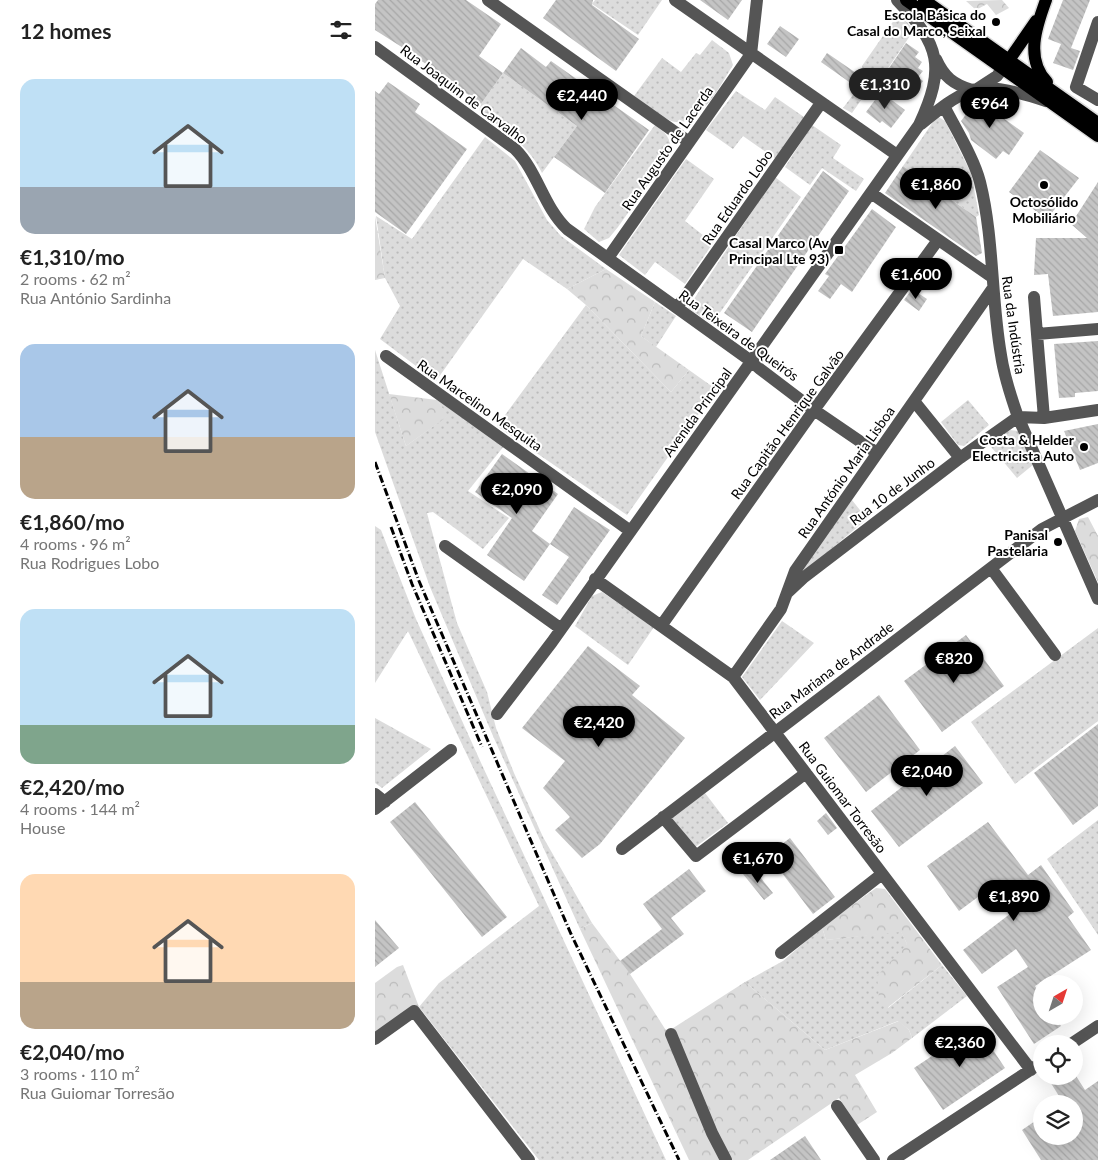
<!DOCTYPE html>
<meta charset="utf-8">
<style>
:root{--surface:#fff;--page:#f6f6f6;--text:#222;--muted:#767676;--accent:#000}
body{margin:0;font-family:Lato,sans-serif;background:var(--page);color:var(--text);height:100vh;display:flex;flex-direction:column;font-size:19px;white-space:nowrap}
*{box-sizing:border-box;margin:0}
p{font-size:16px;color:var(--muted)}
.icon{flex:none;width:28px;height:28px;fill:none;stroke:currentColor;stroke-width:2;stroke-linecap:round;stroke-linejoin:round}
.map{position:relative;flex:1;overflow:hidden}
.details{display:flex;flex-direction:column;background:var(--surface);width:375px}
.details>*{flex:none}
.needle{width:32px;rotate:39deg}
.controls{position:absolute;left:658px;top:975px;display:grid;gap:10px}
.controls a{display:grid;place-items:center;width:50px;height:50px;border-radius:50%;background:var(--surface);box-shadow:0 5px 20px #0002;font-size:25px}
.price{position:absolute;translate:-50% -42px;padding:0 11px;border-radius:18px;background:var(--accent);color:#fff;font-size:16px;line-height:32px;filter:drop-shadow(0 1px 2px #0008)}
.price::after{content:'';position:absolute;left:50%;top:30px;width:15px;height:11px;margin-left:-8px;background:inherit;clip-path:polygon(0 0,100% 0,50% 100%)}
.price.selected{background:#222;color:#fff}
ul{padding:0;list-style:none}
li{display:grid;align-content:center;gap:10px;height:265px;padding:0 20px}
li span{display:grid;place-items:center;height:155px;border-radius:15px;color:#555}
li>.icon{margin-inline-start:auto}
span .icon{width:90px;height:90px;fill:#fffc;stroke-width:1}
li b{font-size:21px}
h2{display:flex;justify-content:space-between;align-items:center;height:60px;padding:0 20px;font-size:21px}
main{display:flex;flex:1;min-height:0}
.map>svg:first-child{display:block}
.grass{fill:url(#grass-dots)}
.forest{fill:url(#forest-crowns)}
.building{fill:url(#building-back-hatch)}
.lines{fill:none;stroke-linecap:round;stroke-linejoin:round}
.major-casing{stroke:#dbdbdb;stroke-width:15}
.minor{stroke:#555;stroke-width:12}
.major{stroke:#000;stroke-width:12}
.rail{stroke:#000;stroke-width:3;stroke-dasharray:8 2.5 1 2.5;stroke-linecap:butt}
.poi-dot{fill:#000;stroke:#fff;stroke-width:2}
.labels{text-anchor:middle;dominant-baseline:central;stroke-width:4;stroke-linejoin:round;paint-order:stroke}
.poi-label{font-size:14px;font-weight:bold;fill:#000;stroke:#fff;text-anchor:end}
.street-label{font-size:14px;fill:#000;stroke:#fff}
</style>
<main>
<section class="details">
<h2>12 homes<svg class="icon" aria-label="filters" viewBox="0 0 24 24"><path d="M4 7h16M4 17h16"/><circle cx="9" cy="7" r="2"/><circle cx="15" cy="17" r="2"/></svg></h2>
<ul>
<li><span style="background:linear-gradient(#bfe0f5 70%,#9aa5b1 0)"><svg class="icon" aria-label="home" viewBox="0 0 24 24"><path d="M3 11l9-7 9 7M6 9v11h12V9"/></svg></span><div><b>€1,310/mo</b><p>2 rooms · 62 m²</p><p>Rua António Sardinha</p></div></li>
<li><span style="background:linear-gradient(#a9c7e8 60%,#b9a48a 0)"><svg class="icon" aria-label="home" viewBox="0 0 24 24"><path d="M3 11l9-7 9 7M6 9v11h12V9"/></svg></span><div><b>€1,860/mo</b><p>4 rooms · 96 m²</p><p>Rua Rodrigues Lobo</p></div></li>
<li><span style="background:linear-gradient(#bfe0f5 75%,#7fa58c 0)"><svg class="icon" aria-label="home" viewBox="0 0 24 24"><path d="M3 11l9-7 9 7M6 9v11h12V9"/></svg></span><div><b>€2,420/mo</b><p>4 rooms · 144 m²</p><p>House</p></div></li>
<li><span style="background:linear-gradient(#ffd9b3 70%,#b9a48a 0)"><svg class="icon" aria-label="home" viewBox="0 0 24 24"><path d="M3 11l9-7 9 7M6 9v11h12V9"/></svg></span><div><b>€2,040/mo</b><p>3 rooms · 110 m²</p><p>Rua Guiomar Torresão</p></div></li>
</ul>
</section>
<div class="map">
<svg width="723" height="1160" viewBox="0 0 723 1160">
<defs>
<pattern id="grass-dots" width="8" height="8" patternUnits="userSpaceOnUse" patternTransform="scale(1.25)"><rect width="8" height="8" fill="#dcdcdc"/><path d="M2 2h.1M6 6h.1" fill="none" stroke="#bbb" stroke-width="1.8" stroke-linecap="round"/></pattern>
<pattern id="forest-crowns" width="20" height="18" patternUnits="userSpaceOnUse" patternTransform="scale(1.25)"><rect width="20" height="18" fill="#dcdcdc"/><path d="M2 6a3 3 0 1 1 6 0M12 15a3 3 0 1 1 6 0" fill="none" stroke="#bbb"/></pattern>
<pattern id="building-back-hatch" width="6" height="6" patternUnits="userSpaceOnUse" patternTransform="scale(1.25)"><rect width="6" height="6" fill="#c4c4c4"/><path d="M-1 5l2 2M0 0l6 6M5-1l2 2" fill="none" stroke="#a7a7a7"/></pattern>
</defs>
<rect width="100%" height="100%" fill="#fff"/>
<path class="grass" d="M220,0H287L263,35L217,4Z
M524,13L539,30L505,80L501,79L477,113L468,108L490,79L487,66Z
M337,40L354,53L358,65C346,84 322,133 294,120C282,115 270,104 259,96L287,58L306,72L321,53L325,55Z
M128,73L202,126L167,173C154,145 128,129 104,111L106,104Z
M361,91L390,110L400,97L429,117L401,159L368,136L358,149L331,130Z
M562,116L570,121L596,173L604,215L601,217L528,166Z
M280,125C291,133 296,138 296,152L243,227L234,238L224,242L209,229L220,207Z
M437,125L466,145L458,158L489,179L481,191L447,168L435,185L410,167Z
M110,137L140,161L172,220L186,236L231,269L192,289L148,259L61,381L5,339L25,306L10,278L1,216L37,239Z
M311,159L339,179L310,221L338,243L310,284L280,262L270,275L244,255Z
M400,177L426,197L337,324L313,308Z
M280,302L301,316L281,347L266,336Z
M211,305L296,392L314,370L345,392L322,416L252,515L122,426Z
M0,350L31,446L72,416L62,400L129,446L93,491L134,518L108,549L58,512L52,513L82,623L112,692L121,728L139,773L168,837L217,923L205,929L118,736L55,587L0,432Z
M593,400L614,425L589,446L583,445L566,422Z
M635,430L643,431L659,464L642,478L612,442Z
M477,500L492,519L430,571L427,568Z
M0,526L6,530L41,619L107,765L291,1160H164L44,1007L64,983L164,906L33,631L0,683Z
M227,592L279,627L253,665L200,626L217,596Z
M407,621L439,643L385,700L367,677Z
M723,628V721L640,784L596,722Z
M0,718L56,749L7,788L0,783Z
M330,793L353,823L319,848L296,818Z
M723,820V935L672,859Z
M447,927L451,940L526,931L532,944L513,1008L567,965L592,996L537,1038L534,1030L523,1021L450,1050L370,982L408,961Z"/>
<path class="forest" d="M627,0L634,8L621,15L612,4L601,10L591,1Z
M0,216L10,278L0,280Z
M231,269L280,302L266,336L314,370L296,392L211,305L192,289Z
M14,394L62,400L73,416L31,446Z
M713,517L723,536V582L700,531L704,519Z
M501,888L510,889L567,965L512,1008L504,998L502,976L532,944L526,932L451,940L447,927Z
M217,923L255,974L292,1032L370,982L450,1050L524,1021L534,1030L537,1038L517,1053L480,1075L502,1112L482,1125L464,1098L373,1160H314L205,929Z
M28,965L44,1007L0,1035V983L22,967Z"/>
<path class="building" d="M3,0H91L126,24L104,56L128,73L106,104L33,51L0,30V4Z
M181,0H218L217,5L264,39L241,71L168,18Z
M325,0H367L353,20Z
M688,0H715L696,48L705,51L698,70L678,63L686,44L673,39Z
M405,26L424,39L411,57L392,44Z
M531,43L544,52L540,57L547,62L543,68L548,71L543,77L548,81L539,94L510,74Z
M146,48L171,67L176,61L274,130L230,193L179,157L202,126L128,73Z
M452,53L484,75L477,84L446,62Z
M13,82L45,104L40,112L92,149L31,234L0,212V91L4,94Z
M506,92L530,110L516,128L507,121L505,123L491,112Z
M602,99L649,133L634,155L628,151L621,159L596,140L594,133L586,121L592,113L590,108L593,102Z
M665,150L704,178L672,219L634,192Z
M528,166L601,217L607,253L601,256L510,193Z
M448,171L474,191L377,332L349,313Z
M723,182V312L678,316L673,274L659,275L661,238H712L696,224Z
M497,209L521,227L477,292L466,284L455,299L443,291L454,276L450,274Z
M537,289L552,299L544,311L529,300Z
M723,341V391L700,393V397L684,398L679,344Z
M723,424V463L705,470L689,431Z
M127,454L183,494L157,531L175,544L149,581L112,555L137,518L100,492Z
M199,507L235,530L182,605L167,595L194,557L175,544Z
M591,635L629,686L567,732L529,681Z
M213,646L265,686L257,695L310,738L225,844L207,858L180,830L195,817L168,788L190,761L147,728Z
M504,695L545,750L491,792L449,738Z
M723,724V806L698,825L659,773Z
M580,746L608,783L524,847L496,811Z
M40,802L132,917L107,937L15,822Z
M451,813L462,828L453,835L442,821Z
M613,822L653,875L666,865L699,912L693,917L716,950L660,986L666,996V1016H680L686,1026L659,1044L622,987L653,967L641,949L607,974L588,950L644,907L626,880L584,911L552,866Z
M415,838L460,897L438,914L407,873L417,866L403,847Z
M377,867L398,893L389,900L368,874Z
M314,869L331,891L296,918L309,934L255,974L245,961L287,929L268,904Z
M0,920L24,948L0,967Z
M602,1026L630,1068L568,1110L539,1068Z
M680,1076H701L710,1090L723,1081V1160H666L647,1130L666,1117V1136H699V1104H689L674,1080Z
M430,1136L446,1160H395Z"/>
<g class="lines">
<defs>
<path id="major" d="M531,0L723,136
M549,0L723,123
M671,0C661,27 650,59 672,82
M634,60L661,21"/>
</defs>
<use href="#major" class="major-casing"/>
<path class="minor" d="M113,0L314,142
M300,0L522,155
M723,22L701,87L723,100
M0,47L140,149C163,172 168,206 192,229L376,361L385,369L439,410L502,453
M561,59C569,77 578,84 597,90
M602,89L622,76L633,61
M569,106C580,128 599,158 605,182C619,238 616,298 626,355C629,376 636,397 643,417L723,599
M546,124C561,112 577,98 595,91C614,83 653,95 671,101
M496,193L617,277
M233,258L376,54L382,0
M659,297L662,334
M302,308L446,103
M11,356L254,530
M539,401L585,458
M669,418L662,334L723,329
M70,546L185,628
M616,568L680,655
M220,579L358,677L656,1070
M413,592L428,578L585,458L643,417L669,418L723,410
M286,626L439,410L563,240
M358,677L406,609L420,571L618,288
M122,714L177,642L544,125C571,67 565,45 522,0
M0,794L10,802
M0,809L76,750
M288,817L321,856L431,773
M247,849L667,529L723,500
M406,953L507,874
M296,1034L337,1133L351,1160
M0,1039L39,1011L154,1160
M696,1044L723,1026
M462,1106L499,1160
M518,1160L666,1063"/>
<use href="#major" class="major"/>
<path class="rail" d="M0,462L44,581L196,934L304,1160
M16,527L37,584L107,747"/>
</g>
<g class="poi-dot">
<circle cx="621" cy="22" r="5"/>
<circle cx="669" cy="185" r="5"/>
<rect x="459" y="245" width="10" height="10" rx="2.5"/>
<circle cx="709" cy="447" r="5"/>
<circle cx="683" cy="542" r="5"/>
</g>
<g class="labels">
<g class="poi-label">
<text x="611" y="14">Escola Básica do<tspan x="611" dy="16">Casal do Marco, Seixal</tspan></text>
<text x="669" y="201" text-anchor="middle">Octosólido<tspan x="669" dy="16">Mobiliário</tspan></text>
<text x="454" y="242">Casal Marco (Av<tspan x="454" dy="16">Principal Lte 93)</tspan></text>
<text x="699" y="439">Costa &amp; Helder<tspan x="699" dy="16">Electricista Auto</tspan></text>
<text x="673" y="534">Panisal<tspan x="673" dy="16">Pastelaria</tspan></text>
</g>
<g class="street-label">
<text transform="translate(89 94) rotate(37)">Rua Joaquim de Carvalho</text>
<text transform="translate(292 148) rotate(-55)">Rua Augusto de Lacerda</text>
<text transform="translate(362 197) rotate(-55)">Rua Eduardo Lobo</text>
<text transform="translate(639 325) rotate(82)">Rua da Indústria</text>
<text transform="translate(364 335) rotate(36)">Rua Teixeira de Queirós</text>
<text transform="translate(105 405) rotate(35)">Rua Marcelino Mesquita</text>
<text transform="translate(322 412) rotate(-54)">Avenida Principal</text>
<text transform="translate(412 424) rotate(-54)">Rua Capitão Henrique Galvão</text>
<text transform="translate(471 472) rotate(-55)">Rua António Maria Lisboa</text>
<text transform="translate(517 491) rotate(-37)">Rua 10 de Junho</text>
<text transform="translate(456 670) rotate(-37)">Rua Mariana de Andrade</text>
<text transform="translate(468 797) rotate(53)">Rua Guiomar Torresão</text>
</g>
</g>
</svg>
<div class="controls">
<a><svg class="needle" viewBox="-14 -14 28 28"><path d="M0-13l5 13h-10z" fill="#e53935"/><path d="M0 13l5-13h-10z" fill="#767676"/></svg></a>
<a><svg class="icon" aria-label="locate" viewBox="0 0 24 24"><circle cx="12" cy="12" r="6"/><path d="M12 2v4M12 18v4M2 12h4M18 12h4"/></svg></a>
<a><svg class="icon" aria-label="layers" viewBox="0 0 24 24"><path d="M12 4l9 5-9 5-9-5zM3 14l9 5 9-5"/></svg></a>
</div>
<b class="price selected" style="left:510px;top:110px">€1,310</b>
<b class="price" style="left:207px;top:121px">€2,440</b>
<b class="price" style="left:615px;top:129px">€964</b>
<b class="price" style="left:561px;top:210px">€1,860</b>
<b class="price" style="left:541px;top:300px">€1,600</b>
<b class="price" style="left:142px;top:515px">€2,090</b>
<b class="price" style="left:579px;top:684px">€820</b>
<b class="price" style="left:224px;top:748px">€2,420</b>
<b class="price" style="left:552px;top:797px">€2,040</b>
<b class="price" style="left:383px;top:884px">€1,670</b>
<b class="price" style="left:639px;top:922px">€1,890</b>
<b class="price" style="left:585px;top:1068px">€2,360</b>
</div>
</main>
